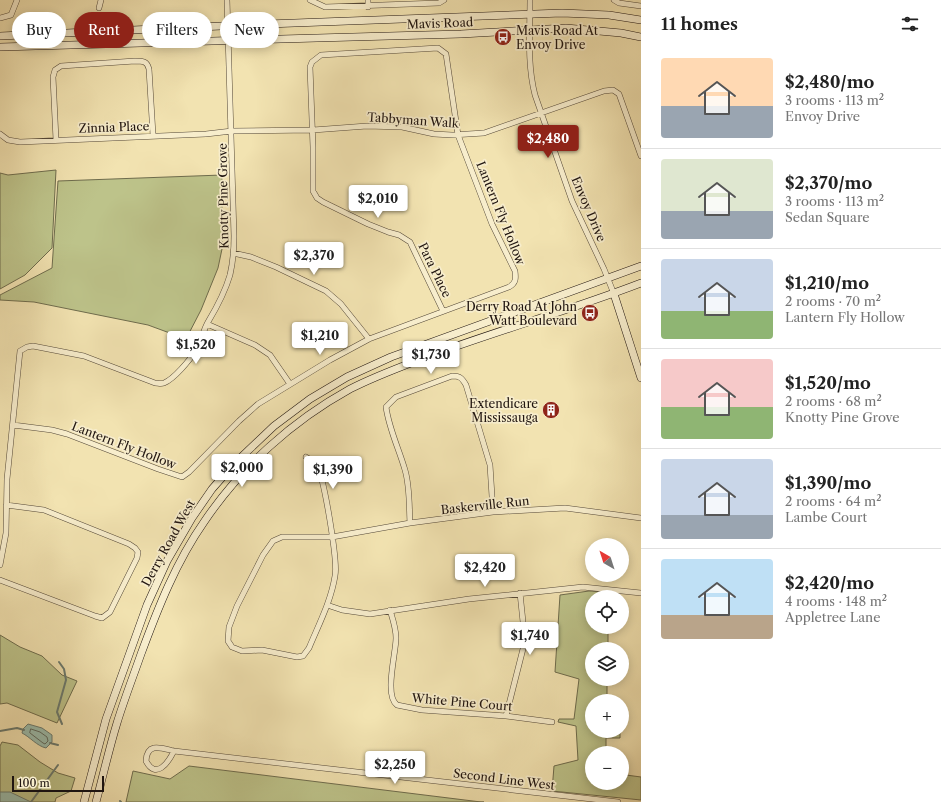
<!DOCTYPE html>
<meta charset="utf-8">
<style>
:root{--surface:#fff;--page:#f6f6f6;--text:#222;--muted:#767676;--line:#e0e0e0;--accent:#8f2418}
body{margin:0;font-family:"Libre Caslon Text",serif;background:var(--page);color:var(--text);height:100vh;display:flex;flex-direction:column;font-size:15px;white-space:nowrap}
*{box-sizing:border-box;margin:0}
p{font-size:13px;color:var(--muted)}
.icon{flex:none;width:22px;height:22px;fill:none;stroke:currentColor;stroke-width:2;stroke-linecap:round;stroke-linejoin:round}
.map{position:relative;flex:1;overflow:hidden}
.sheet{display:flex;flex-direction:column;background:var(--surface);width:300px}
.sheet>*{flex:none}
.guide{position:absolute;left:12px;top:12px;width:380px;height:36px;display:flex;gap:8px}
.needle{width:26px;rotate:321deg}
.fabs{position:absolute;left:585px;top:538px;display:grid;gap:8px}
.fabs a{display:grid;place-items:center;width:44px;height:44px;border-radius:50%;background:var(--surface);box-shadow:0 2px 10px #0003;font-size:20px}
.scale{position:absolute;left:12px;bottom:10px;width:92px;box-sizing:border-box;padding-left:4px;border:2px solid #201510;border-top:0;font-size:11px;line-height:14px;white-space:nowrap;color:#201510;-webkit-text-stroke:3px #f7edcc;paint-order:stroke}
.price{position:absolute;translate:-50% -34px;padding:0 9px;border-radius:4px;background:#fff;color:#222;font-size:13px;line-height:26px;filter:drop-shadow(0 1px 2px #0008)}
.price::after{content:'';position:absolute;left:50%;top:24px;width:12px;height:9px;margin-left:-6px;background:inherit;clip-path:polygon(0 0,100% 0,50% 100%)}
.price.current{background:var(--accent);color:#fff}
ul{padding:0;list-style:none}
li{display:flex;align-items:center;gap:12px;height:100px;padding:0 20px}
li+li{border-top:1px solid var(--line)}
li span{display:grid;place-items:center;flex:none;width:112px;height:80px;border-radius:4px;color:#555}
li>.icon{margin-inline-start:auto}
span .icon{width:48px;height:48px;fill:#fffc;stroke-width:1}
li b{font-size:17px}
h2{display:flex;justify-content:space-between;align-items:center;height:48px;padding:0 20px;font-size:17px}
.tag{padding:0 14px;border-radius:18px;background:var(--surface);box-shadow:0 2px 10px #0003;font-size:14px;line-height:36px}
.tag.current{background:var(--accent);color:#fff}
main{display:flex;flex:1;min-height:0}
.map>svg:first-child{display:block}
.green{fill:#bdc38a;stroke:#6e6c4d}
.water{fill:#9bbeae;stroke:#6a7a6f}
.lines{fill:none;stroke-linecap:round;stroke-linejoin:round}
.shore{stroke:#5e6a5f;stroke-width:1}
.stream{stroke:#6a7a6f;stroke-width:2}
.street-casing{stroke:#544838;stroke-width:6}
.secondary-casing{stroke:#201510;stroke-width:8}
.street{stroke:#f7edcc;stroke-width:5}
.secondary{stroke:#f7edcc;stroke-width:7}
.labels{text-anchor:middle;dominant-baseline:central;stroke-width:3.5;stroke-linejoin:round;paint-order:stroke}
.street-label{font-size:12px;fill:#201510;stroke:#f7edcc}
.poi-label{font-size:12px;fill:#201510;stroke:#f7edcc;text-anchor:end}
</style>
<main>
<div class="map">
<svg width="641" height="802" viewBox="0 0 641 802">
<rect width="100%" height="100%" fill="#f2e3b1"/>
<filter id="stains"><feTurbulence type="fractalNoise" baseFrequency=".005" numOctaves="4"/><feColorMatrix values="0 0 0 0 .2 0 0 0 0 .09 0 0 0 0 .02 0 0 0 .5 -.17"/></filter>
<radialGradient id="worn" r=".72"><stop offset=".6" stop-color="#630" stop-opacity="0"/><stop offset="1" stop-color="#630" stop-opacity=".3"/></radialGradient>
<path class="green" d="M56,170L52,248L25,275L0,289V173L8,175Z
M222,175V249L218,268L201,310L186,339L148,325L34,302L0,300V295L52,268L58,181Z
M589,591L609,592L608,597H592V627H608V649H592V679H607V701H592V731H620V738H606V753H592V783H622V773L626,775L641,777V800L552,791L554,766L578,760L576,726L558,722L559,719H574L579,679L555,672L560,595Z
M0,635L20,647L42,656L62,675L77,681L57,723L7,703L0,704Z
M2,742L18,745L40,762L58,773L75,778L71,791L56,798L55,802H0V746Z
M189,766L481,802H484H126L133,771L170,779Z"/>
<path class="water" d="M28,724L42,728L52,735V742L46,748C37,746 30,737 22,733L23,729Z
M0,792H10L31,802H0Z"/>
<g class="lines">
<path class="shore" d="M31,729L40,732L47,737L48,741L45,744L43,743L30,733Z"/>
<path class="stream" d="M59,662L64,669L66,680L57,712L62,724
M0,731L17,728L24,730
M50,743L58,745
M120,801L121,802
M31,802L58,765"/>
<defs>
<path id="street" d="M310,0L325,7L439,3L444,0
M368,0V7
M530,0C530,32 527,64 535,95L572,201L604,269L614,294
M614,0L619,3L641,6
M99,8L101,0
M0,18L11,15L17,0
M0,134L8,140L20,142L206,134L232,131L313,130L367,126L402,127L434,134L452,135L484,133L604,91L613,90L619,94L641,156
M56,140L53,77L55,70L61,66L135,61C143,61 147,61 149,69L153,135
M233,253L251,257L276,267L326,291L341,304L369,339
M207,324L255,345L270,355L290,384
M13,425L52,430L67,434L158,469L182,477L189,472L239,421L258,404L330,360L369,339L509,287C516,283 516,279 515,271L492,224L458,135L446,54L438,48L321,55L312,62L310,67L313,147V191L317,198L323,202L368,224L388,232L399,235L410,242L443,311
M306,457C309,459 314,461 316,464C324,475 338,562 335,576C331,601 319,624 309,648L303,656L297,657L262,650L242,651L232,647L228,641L229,627L237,606L263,555L273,541L282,537H332L410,523L493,512L565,508L641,518
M410,523C409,506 410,487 405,470C399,449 389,429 386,407L396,397L452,376C460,376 462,378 466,385L490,465L493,512
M0,565L6,533L7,479L20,351L27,347L33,346L84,356L155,383C158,383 161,384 164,383C174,379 190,360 196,350C201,342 203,331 208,322C217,307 225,292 230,275C233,262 234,249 234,236L227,0
M0,580L95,616L102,618L110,612L137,558L138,552L135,548L129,544L44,510L6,505
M327,605L342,610L370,614L469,599L583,587L641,593
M390,610C393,620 396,628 396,638C396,653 384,696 397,705L422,710L506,716L552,722
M506,716L525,641L520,593
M174,751C168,763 156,780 146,761C147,742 161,748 174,751L618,802"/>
<path id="secondary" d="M0,36L243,25L562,13L609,15L641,20
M0,47L461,34L566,28L621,33L641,37
M614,294L641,378
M84,802L106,719L147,605L167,561L192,518L212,489L234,464L274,426L310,399L347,377L391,357L641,266
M96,802C103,776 109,749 117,723C124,700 133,677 141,654C158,608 176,562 204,522C241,467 292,421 350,389C375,376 403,366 429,356C499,330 571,310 641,283"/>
</defs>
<use href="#street" class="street-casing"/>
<use href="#secondary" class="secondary-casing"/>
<use href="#street" class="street"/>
<use href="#secondary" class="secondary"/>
</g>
<defs>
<symbol id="bus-disc" viewBox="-11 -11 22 22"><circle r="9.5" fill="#8f2418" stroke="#f7edcc"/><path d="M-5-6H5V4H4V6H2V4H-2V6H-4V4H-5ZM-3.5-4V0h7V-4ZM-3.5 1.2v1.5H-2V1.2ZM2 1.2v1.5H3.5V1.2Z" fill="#fff"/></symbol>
<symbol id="building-disc" viewBox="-11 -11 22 22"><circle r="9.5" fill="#8f2418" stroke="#f7edcc"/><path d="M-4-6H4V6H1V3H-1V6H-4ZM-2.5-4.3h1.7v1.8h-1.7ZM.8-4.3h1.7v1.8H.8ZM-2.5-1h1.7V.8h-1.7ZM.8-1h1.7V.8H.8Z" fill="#fff"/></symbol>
</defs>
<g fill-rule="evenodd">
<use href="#bus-disc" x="493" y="27" width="20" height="20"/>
<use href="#bus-disc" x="580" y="303" width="20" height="20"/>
<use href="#building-disc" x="541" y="400" width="20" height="20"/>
</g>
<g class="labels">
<g class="street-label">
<text transform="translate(440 23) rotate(-2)">Mavis Road</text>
<text transform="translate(413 120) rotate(4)">Tabbyman Walk</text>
<text transform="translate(114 127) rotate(-2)">Zinnia Place</text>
<text transform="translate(223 196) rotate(-91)">Knotty Pine Grove</text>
<text transform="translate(589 209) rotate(67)">Envoy Drive</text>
<text transform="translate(501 213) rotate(68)">Lantern Fly Hollow</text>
<text transform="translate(435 270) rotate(64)">Para Place</text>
<text transform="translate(124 445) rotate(21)">Lantern Fly Hollow</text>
<text transform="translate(485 505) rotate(-6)">Baskerville Run</text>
<text transform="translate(168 543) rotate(-61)">Derry Road West</text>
<text transform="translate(462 702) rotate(5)">White Pine Court</text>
<text transform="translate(504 779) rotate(7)">Second Line West</text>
</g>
<g class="poi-label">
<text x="516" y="30" text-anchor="start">Mavis Road At<tspan x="516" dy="14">Envoy Drive</tspan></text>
<text x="577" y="306">Derry Road At John<tspan x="577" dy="14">Watt Boulevard</tspan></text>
<text x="538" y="403">Extendicare<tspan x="538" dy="14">Mississauga</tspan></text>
</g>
</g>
<rect width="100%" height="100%" filter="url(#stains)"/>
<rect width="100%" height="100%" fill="url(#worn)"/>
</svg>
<div class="fabs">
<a><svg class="needle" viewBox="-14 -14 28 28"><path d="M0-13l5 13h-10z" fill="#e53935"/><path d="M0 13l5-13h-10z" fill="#767676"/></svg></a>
<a><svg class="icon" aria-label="locate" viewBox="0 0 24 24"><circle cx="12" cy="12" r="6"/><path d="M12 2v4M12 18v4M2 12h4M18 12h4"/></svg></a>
<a><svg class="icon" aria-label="layers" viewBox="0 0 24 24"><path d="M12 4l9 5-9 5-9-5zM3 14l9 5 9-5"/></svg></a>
<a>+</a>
<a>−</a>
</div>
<div class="scale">100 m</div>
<b class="price current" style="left:548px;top:159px">$2,480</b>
<b class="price" style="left:378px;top:219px">$2,010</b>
<b class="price" style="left:314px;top:276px">$2,370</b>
<b class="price" style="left:320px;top:356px">$1,210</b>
<b class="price" style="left:196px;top:365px">$1,520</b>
<b class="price" style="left:431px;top:375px">$1,730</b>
<b class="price" style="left:242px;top:488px">$2,000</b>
<b class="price" style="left:333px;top:490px">$1,390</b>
<b class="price" style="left:485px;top:588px">$2,420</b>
<b class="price" style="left:530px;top:656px">$1,740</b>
<b class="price" style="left:395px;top:785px">$2,250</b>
<div class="guide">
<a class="tag">Buy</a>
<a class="tag current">Rent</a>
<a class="tag">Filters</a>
<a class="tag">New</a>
</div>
</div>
<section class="sheet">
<h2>11 homes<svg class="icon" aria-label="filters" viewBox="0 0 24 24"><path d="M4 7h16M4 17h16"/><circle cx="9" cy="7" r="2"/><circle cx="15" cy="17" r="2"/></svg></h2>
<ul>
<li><span style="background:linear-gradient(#ffd9b3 60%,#9aa5b1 0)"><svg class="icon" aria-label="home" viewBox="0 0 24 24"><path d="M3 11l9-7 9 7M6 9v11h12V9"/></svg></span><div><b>$2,480/mo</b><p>3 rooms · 113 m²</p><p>Envoy Drive</p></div></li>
<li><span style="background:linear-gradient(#dfe7d0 65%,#9aa5b1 0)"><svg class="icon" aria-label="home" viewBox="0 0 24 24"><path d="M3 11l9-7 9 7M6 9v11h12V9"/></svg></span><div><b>$2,370/mo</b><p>3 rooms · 113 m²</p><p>Sedan Square</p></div></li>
<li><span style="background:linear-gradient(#c9d6e8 65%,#8fb573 0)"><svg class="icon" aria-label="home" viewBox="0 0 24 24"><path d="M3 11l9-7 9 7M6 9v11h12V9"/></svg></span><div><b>$1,210/mo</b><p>2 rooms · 70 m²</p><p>Lantern Fly Hollow</p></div></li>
<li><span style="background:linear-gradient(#f6c9c9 60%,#8fb573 0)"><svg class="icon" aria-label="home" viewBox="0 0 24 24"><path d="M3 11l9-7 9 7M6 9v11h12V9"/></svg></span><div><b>$1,520/mo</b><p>2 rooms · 68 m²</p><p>Knotty Pine Grove</p></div></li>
<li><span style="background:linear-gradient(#c9d6e8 70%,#9aa5b1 0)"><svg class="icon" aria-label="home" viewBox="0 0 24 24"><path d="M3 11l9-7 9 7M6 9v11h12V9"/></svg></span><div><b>$1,390/mo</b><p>2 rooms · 64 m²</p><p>Lambe Court</p></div></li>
<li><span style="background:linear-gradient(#bfe0f5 70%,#b9a48a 0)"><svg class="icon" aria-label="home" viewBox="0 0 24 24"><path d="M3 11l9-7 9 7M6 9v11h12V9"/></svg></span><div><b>$2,420/mo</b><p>4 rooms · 148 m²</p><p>Appletree Lane</p></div></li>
</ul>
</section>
</main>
